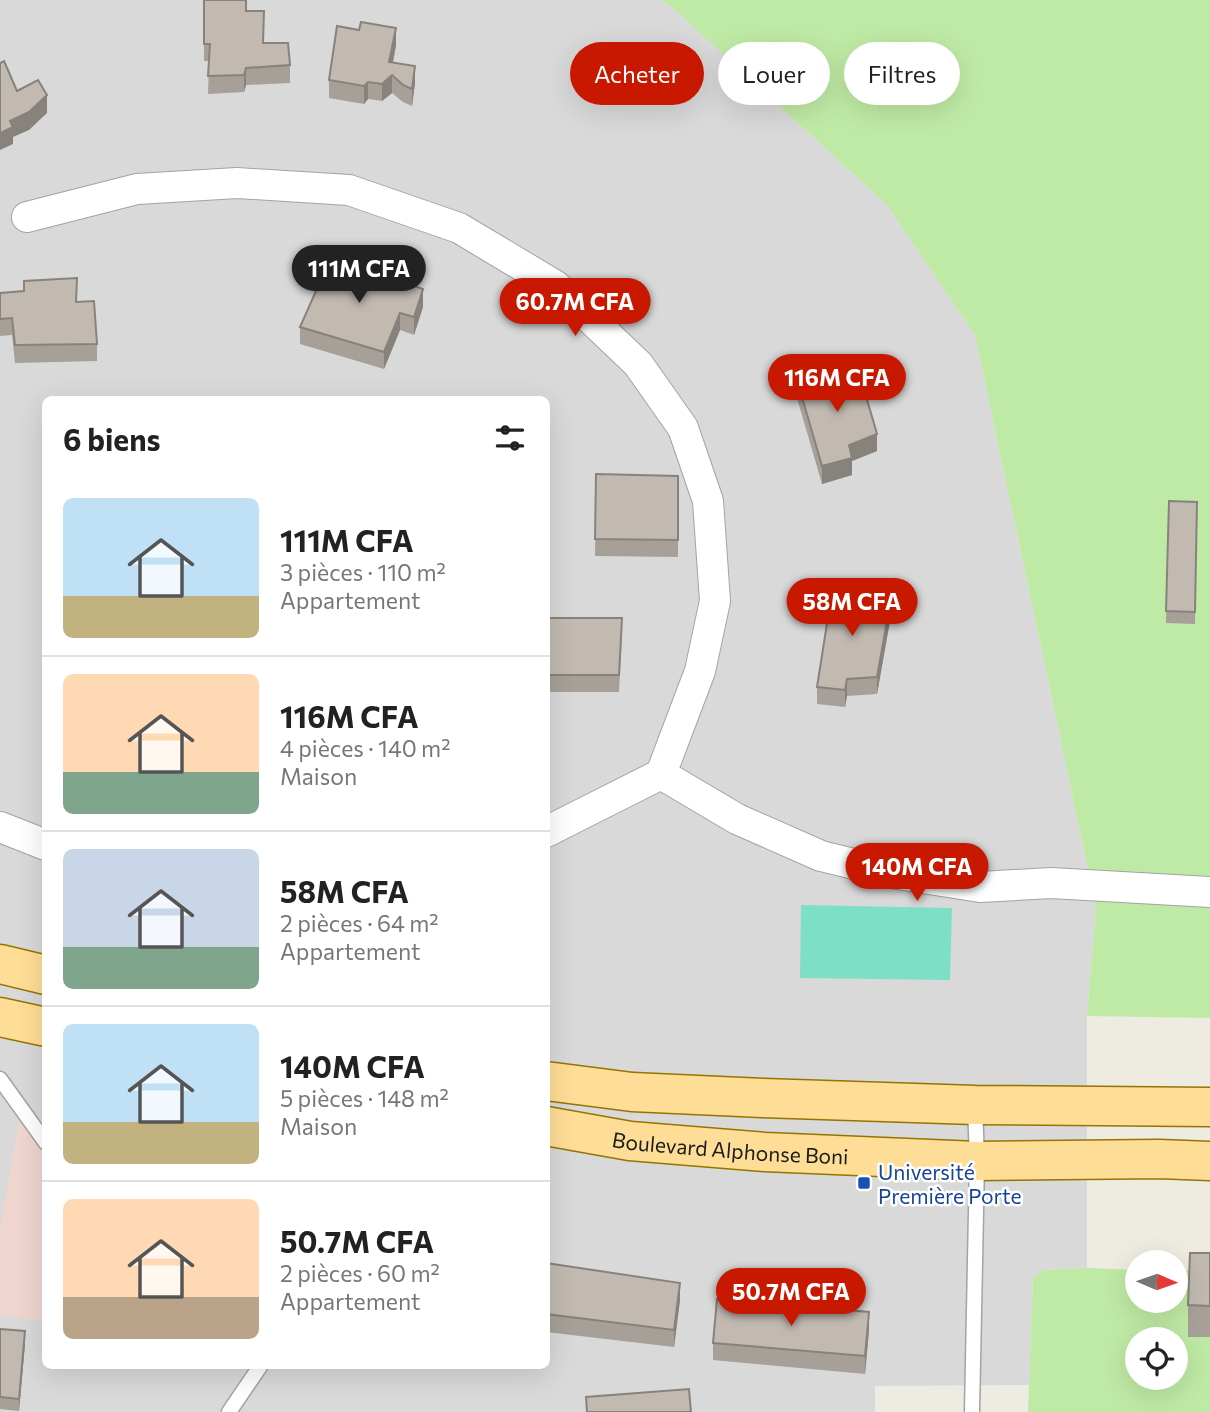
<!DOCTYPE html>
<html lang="fr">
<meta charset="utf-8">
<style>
:root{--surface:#fff;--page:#f6f6f6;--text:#222;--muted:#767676;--line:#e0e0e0;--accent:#c81800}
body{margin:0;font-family:Commissioner,sans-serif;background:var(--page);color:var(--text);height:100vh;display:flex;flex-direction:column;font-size:26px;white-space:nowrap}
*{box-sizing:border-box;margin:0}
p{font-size:23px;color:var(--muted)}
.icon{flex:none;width:38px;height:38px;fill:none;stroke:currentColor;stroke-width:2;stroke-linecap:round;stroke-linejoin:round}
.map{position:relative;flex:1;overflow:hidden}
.side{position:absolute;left:42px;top:396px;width:508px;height:973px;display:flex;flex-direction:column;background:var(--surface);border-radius:10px;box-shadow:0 7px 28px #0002}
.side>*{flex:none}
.guide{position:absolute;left:570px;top:42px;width:534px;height:63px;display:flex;gap:14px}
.needle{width:46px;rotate:92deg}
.buttons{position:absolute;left:1125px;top:1250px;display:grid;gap:14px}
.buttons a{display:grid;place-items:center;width:63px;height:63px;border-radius:50%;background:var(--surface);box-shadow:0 7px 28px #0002;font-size:35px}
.price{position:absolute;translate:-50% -60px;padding:0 16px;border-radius:24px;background:var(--accent);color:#fff;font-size:23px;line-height:46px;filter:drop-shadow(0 2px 4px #0008)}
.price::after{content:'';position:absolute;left:50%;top:42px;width:21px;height:16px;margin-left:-10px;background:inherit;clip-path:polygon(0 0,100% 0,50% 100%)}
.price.active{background:#222;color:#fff}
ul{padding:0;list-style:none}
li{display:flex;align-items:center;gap:21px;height:175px;padding:0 21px}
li+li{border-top:2px solid var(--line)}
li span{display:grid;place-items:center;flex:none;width:196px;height:140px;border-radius:10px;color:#555}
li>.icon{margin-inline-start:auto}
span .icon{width:84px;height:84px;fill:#fffc;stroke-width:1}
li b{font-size:30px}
h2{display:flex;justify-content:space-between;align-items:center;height:84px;padding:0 21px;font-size:30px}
.chip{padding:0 24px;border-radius:32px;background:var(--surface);box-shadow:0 7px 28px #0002;font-size:24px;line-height:63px}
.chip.active{background:var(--accent);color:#fff}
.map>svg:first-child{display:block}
.residential{fill:#dad9d9;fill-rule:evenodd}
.commercial{fill:#f0d5cf}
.grass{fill:#bfeaa5;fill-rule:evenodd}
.pitch{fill:#7ddfc5}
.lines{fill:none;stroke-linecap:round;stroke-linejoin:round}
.lane-casing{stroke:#a3a3a3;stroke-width:17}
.street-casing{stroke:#a3a3a3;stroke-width:32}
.primary-casing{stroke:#947500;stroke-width:41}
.lane{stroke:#fff;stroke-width:14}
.street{stroke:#fff;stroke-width:30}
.primary{stroke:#fedd96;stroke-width:38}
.wall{fill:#a7a098}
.shaded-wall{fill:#88827c}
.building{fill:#c2bab1;stroke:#88827c;stroke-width:2}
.transit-dot{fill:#1a4fb4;stroke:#fff;stroke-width:2.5}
.labels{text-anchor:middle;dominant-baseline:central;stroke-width:5;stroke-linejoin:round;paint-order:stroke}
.street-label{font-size:21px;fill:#1c1c1c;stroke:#fff}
.transit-label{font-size:21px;fill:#164399;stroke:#fff;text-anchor:start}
</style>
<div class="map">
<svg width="1210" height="1412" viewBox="0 0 1210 1412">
<rect width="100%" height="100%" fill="#eeebe1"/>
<path class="residential" d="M0,0H661L674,9L887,205L975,335L1096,907L1087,1016V1268L1044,1270L1033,1277L1029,1385L875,1386V1412H0ZM46,399H546V1365H46Z"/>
<path class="commercial" d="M20,1116L45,1121V1322L0,1314V1229Z"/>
<path class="grass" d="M661,0H1210V1018L1087,1016L1096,907L975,335L887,205L674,9Z
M1087,1268L1137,1270L1138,1300H1176V1270L1210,1271V1412H1028L1033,1277L1044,1270ZM1138,1339H1176V1377H1138Z"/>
<path class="pitch" d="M801,905L952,908L950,980L800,978Z"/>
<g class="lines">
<defs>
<path id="lane" d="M0,1079L46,1143
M229,1412L261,1365
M972,1412L977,1161L975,1105"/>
<path id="street" d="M27,217L137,189L237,183L349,190L459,228L556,286L638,364L683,428L708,501L715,601L700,671L661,774L546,832
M661,774L737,819L821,856L891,873L980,887L1051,883L1210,892
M0,827L46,845"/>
<g id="primary">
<path d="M0,964L46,975"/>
<path d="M0,1017L46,1027"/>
<path d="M546,1081L632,1092L763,1098L975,1105L1210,1107"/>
<path id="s1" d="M546,1126L630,1141L765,1152L977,1161L1159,1159L1210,1161"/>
</g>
</defs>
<use href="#lane" class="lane-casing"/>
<use href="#street" class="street-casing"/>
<use href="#primary" class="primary-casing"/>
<use href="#lane" class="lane"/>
<use href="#street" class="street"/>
<use href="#primary" class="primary"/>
</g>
<path class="wall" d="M204,0L246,11L264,43L290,65V83L246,85L244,92L208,94L209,61H204Z
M396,45L393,63L415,83L412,106L403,102L392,93L382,101L368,99L364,104L329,98V80Z
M0,293L76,302L97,344V361L15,363L12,335L0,336Z
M423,307L414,335L400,330L384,369L300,344V327Z
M797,380H830L877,451L852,461V475L822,484L797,398Z
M596,474L678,476V557L595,556Z
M1169,501L1197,502L1195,624L1166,623Z
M863,598L890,621L877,694L847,696L845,707L817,704V687Z
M546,618L622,635L619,692H546Z
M1210,1253V1337H1188V1305Z
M546,1263L680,1300L674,1347L546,1332Z
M0,1329L25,1343L19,1411L0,1409Z
M869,1330L865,1374L713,1360V1343Z"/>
<path class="shaded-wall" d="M396,28V45L390,77L392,75V93L382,101V84L389,62Z
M415,66V83L412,106V89Z
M246,68V85L244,92V75Z
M368,82V99L364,104V86Z
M47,95V113L29,130L13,137V144L0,150V133L10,121Z
M423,289V307L414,335V317Z
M400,313V330L384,369V352Z
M877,434V451L852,461V475L822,484V466L849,445Z
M890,604V621L877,694V677Z
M847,679V696L845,707V690Z
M680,1283V1300L674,1347V1330Z
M869,1312V1330L865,1374V1356Z
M25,1331V1343L19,1411V1399Z"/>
<path class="building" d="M204,0H246V11H264L263,43H288L290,65L246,68L244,75L208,76L210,44H204Z
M361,22L396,28L389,62L415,66L412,89L403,85L392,75L382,84L368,82L364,86L329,80L337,26L359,30Z
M4,61L17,91L38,80L47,95L29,112L10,121L13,127L0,133V63Z
M331,257L423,289L414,317L400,313L384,352L300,327Z
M77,278L76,302L94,301L97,344L15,345L12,318L0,319V293L24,291V281Z
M859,372L877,434L849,445L852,458L822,466L797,380L828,373L830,380Z
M596,474L678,476V540L595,539Z
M1169,501L1197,502L1195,612L1166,611Z
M833,585L863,591L861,598L890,604L877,677L847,679L845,690L817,687Z
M546,618H622L619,675H546Z
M1190,1253H1210V1306L1188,1305Z
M546,1263L680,1283L674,1330L546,1314Z
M717,1299L869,1312L865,1356L713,1343Z
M0,1329L25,1331L19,1399L0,1397Z
M689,1389L691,1412H587L586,1397Z"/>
<rect class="transit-dot" x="857" y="1176" width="14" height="14" rx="3.5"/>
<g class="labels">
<g class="street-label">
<text stroke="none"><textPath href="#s1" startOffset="186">Boulevard Alphonse Boni</textPath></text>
</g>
<g class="transit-label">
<text x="878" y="1171">Université<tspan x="878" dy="24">Première Porte</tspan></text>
</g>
</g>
</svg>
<div class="buttons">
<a><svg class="needle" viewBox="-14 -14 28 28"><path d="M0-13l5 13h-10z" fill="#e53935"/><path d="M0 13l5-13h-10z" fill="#767676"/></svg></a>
<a><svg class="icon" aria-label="locate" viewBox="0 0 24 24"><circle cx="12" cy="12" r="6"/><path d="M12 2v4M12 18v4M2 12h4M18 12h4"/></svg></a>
</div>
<b class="price active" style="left:359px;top:305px">111M CFA</b>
<b class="price" style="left:575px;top:338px">60.7M CFA</b>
<b class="price" style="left:837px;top:414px">116M CFA</b>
<b class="price" style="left:852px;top:638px">58M CFA</b>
<b class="price" style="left:917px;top:903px">140M CFA</b>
<b class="price" style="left:791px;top:1328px">50.7M CFA</b>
<div class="guide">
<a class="chip active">Acheter</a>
<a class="chip">Louer</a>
<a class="chip">Filtres</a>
</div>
<section class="side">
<h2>6 biens<svg class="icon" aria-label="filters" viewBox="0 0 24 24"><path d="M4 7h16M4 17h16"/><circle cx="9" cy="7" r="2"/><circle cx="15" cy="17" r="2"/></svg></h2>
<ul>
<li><span style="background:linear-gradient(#bfe0f5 70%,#c2b280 0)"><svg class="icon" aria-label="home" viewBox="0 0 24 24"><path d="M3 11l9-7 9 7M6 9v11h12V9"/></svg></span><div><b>111M CFA</b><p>3 pièces · 110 m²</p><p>Appartement</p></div></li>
<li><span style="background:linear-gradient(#ffd9b3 70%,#7fa58c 0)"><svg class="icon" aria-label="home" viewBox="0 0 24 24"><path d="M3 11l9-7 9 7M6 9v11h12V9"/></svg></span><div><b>116M CFA</b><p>4 pièces · 140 m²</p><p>Maison</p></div></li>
<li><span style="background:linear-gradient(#c9d6e8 70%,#7fa58c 0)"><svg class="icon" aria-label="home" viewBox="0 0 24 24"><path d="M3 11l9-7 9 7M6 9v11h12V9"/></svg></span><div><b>58M CFA</b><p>2 pièces · 64 m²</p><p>Appartement</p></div></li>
<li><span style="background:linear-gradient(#bfe0f5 70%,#c2b280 0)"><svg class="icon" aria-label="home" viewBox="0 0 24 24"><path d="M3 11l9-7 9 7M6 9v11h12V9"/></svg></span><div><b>140M CFA</b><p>5 pièces · 148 m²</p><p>Maison</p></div></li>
<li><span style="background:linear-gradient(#ffd9b3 70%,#b9a48a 0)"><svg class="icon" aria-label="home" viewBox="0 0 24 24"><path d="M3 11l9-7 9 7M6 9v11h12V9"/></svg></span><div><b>50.7M CFA</b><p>2 pièces · 60 m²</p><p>Appartement</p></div></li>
</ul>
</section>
</div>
